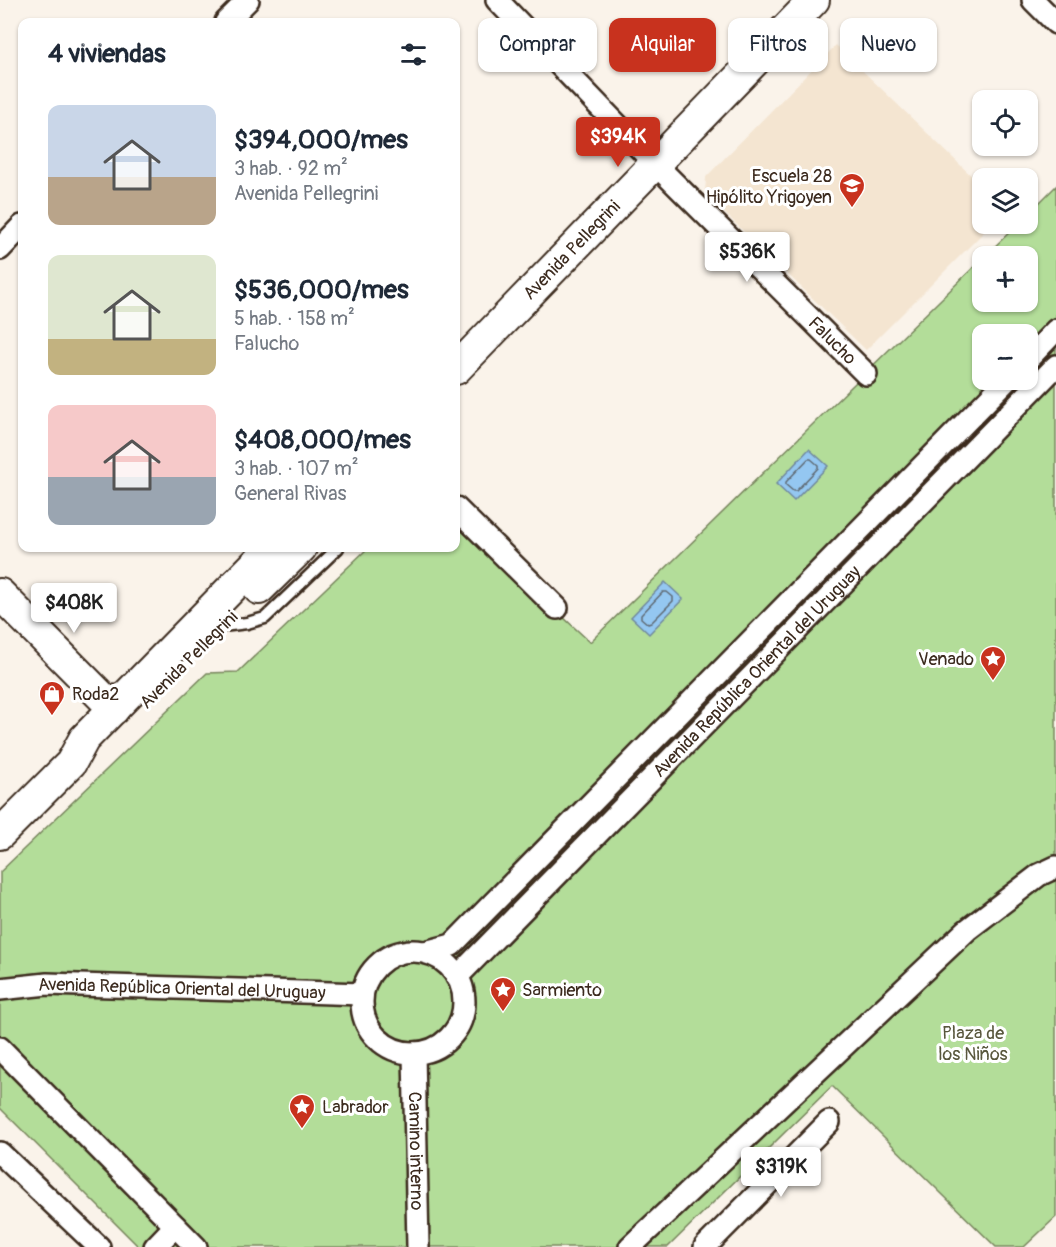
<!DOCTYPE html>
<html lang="es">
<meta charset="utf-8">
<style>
:root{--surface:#fff;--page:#f2f2f3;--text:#1f2937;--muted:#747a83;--accent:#c8321e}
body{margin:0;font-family:Pangolin,sans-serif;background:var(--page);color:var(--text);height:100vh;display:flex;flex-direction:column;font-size:22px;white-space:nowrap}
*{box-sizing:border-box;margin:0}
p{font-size:20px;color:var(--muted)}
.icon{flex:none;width:33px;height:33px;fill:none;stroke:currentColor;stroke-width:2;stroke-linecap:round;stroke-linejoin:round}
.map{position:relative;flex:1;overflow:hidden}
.drawer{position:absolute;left:18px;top:18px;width:442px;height:534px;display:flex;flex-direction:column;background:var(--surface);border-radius:12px;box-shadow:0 2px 4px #0004}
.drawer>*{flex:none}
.top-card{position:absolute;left:478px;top:18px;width:488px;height:54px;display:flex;gap:12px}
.tools{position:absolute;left:972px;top:90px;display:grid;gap:12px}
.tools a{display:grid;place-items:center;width:66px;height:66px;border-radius:12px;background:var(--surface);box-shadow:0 2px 4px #0004;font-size:30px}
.price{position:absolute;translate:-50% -51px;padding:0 14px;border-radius:6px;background:#fff;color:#222;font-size:20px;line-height:39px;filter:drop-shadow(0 2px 3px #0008)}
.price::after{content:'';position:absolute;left:50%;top:36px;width:18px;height:14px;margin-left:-9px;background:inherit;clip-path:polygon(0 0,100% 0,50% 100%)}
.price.on{background:var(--accent);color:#fff}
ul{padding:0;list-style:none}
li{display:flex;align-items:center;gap:18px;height:150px;padding:0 30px}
li span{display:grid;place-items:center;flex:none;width:168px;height:120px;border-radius:12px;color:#555}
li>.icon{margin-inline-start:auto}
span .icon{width:72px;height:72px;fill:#fffc;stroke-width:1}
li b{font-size:26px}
h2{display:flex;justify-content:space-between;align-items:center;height:72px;padding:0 30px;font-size:26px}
.chip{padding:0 21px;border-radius:12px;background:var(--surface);box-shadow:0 2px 4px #0004;font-size:21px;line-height:54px}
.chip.on{background:var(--accent);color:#fff}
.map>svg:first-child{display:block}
.built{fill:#f4e5d1}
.green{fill:#b3dd99;stroke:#77845c;stroke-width:1.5;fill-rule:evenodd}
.water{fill:#94c7f1;stroke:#70889d;stroke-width:1.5}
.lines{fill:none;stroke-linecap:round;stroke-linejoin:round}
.shore{stroke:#5f6972;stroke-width:1.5}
.lane-casing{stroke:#3b2a1e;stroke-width:15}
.street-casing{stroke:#3b2a1e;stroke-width:26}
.secondary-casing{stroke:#3b2a1e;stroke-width:34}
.lane{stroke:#fff;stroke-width:10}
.street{stroke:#fff;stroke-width:21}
.secondary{stroke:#fff;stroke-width:30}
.labels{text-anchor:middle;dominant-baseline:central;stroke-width:6;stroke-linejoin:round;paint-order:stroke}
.poi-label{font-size:18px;fill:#3b2a1e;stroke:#fff;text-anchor:start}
.street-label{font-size:18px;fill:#3b2a1e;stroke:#fff}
.park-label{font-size:18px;fill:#59573d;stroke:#fff}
</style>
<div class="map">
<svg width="1056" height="1247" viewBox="0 0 1056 1247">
<rect width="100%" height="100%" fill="#faf3ea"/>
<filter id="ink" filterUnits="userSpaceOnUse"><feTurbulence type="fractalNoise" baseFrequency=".0167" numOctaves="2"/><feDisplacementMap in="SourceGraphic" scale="12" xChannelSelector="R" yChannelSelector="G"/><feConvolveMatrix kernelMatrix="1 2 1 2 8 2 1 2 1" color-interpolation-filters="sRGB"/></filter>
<g filter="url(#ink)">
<path class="built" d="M836,45L982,186V224H992L866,350L705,194L706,177Z"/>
<path class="green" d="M1056,186V1217L1024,1247H996L832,1086L668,1247H139L0,1108V872L207,673L238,672L368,548H456V518L590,642L982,259V302H1028V256H985L1018,224H1028V214ZM982,334H1028V380H982Z"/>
<path class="water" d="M809,449L828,466L794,501L776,484Z
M665,582L683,599L649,634L631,617Z"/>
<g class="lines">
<path class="shore" d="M808,459H811L818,465V468L796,491H793L786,485V482Z
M663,592H667L673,597V601L651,623L648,624L641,618V615Z"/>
<defs>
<path id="lane" d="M223,626L247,623L265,618L338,548"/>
<g id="street">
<path id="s1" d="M497,0L655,164L866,374"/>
<path d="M1033,0L1056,23"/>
<path d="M226,22L248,0"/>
<path d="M0,249L22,226"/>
<path d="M1028,359L1056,330"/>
<path d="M456,508L557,608"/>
<circle cx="413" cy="1002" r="51"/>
<path d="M425,952L452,945L1007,380"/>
<path id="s2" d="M457,977L1056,366"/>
<path id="s3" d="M0,989L47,984L362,994"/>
<path d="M0,1048L196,1247"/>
<path id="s4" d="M414,1053L418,1247"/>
<path d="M0,1153L99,1247"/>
<path d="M155,1247L175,1226"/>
<path d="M630,1247L967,930L1039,875L1056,867"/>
<path d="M705,1247L829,1122"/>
</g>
<g id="secondary">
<path id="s5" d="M456,369L814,0"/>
<path d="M259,589L301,548"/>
<path d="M0,594L114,709"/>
<path d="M0,834L71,763L84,739L271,548"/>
</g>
</defs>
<use href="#lane" class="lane-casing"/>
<use href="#street" class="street-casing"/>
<use href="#secondary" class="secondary-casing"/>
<use href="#lane" class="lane"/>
<use href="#street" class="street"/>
<use href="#secondary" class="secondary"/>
</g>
</g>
<defs>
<symbol id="school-pin" viewBox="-11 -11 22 30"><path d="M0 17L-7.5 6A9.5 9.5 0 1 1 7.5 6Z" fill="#c8321e" stroke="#fff"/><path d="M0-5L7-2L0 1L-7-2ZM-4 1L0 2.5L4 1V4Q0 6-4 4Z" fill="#fff"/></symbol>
<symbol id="sight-pin" viewBox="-11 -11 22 30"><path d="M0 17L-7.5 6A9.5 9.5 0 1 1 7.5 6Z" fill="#c8321e" stroke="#fff"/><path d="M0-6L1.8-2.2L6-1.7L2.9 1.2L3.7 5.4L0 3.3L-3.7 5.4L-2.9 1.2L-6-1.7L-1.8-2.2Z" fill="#fff"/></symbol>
<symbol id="shop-pin" viewBox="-11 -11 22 30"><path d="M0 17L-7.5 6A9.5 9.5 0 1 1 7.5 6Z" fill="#c8321e" stroke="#fff"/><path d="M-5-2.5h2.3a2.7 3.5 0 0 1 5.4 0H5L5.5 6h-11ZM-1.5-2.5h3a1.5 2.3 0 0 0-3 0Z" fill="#fff"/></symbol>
</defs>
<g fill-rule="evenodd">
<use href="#school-pin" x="837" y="171" width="30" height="40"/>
<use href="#sight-pin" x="978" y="644" width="30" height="40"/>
<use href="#shop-pin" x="37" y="679" width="30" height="40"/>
<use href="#sight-pin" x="488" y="975" width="30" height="40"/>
<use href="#sight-pin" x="287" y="1092" width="30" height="40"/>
</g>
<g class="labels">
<g class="poi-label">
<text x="832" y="176" text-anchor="end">Escuela 28<tspan x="832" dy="21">Hipólito Yrigoyen</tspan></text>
<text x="974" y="659" text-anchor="end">Venado</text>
<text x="72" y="694">Roda2</text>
<text x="522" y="990">Sarmiento</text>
<text x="322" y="1107">Labrador</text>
</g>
<g class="street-label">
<text stroke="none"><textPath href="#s5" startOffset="166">Avenida Pellegrini</textPath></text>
<text stroke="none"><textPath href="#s1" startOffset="478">Falucho</textPath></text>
<text transform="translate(189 660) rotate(-45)">Avenida Pellegrini</text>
<text stroke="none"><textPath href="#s2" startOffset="428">Avenida República Oriental del Uruguay</textPath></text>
<text stroke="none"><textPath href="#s3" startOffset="182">Avenida República Oriental del Uruguay</textPath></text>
<text stroke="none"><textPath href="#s4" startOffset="98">Camino interno</textPath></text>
</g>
<g class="park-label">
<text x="973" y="1033">Plaza de<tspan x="973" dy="21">los Niños</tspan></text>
</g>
</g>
</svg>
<div class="tools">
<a><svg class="icon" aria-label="locate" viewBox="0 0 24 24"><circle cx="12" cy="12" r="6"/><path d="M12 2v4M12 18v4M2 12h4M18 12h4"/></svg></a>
<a><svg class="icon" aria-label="layers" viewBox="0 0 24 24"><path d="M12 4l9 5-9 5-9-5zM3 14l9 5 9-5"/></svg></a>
<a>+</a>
<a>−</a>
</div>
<b class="price on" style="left:618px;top:168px">$394K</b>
<b class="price" style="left:747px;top:283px">$536K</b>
<b class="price" style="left:74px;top:634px">$408K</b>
<b class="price" style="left:781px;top:1198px">$319K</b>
<div class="top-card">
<a class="chip">Comprar</a>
<a class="chip on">Alquilar</a>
<a class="chip">Filtros</a>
<a class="chip">Nuevo</a>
</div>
<section class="drawer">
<h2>4 viviendas<svg class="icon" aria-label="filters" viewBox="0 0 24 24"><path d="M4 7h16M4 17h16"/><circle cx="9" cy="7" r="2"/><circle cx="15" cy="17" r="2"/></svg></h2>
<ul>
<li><span style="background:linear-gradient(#c9d6e8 60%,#b9a48a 0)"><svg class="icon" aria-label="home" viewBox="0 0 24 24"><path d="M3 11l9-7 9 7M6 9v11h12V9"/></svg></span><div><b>$394,000/mes</b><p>3 hab. · 92 m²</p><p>Avenida Pellegrini</p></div></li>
<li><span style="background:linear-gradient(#dfe7d0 70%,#c2b280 0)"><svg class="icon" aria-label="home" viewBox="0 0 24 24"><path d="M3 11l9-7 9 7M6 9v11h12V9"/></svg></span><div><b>$536,000/mes</b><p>5 hab. · 158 m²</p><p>Falucho</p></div></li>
<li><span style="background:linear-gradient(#f6c9c9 60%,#9aa5b1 0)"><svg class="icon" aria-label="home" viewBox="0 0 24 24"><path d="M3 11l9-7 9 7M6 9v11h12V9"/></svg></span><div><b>$408,000/mes</b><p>3 hab. · 107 m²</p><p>General Rivas</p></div></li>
</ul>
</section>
</div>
